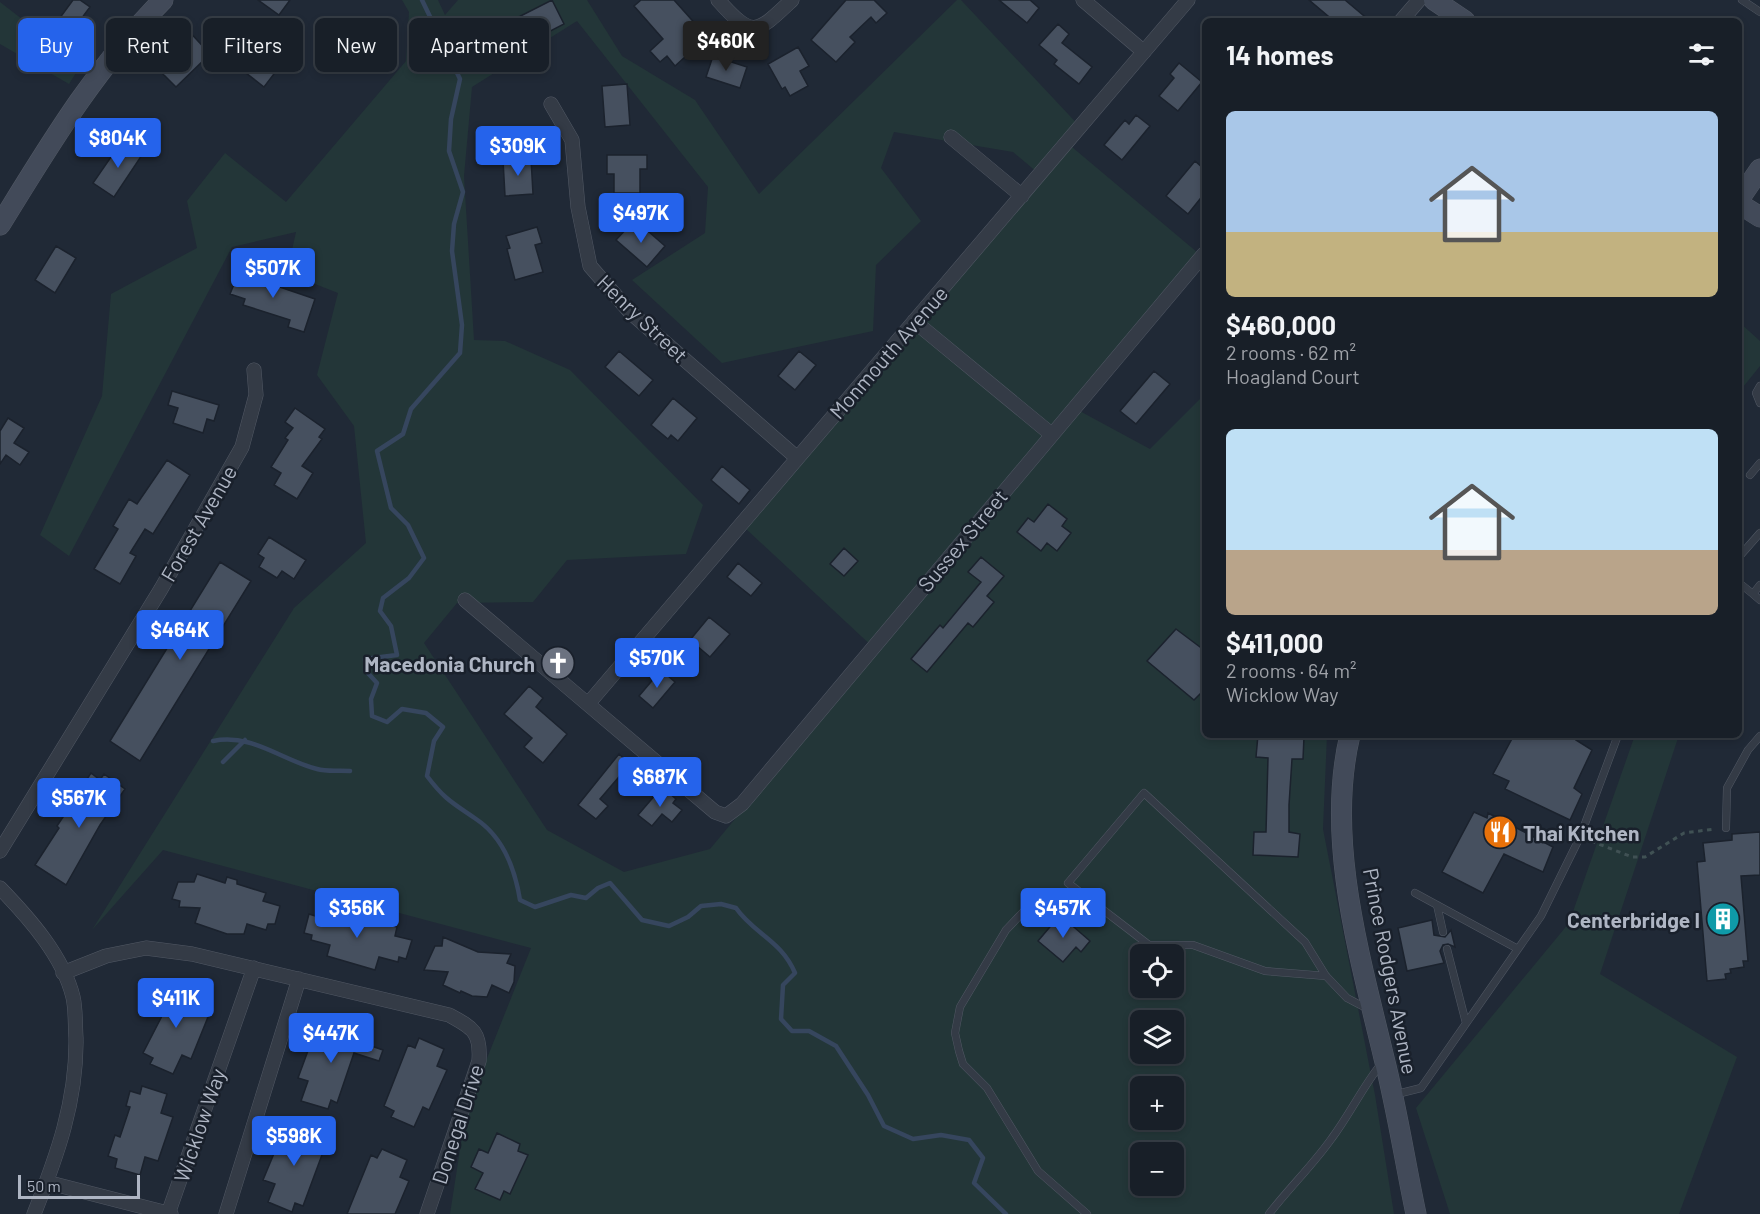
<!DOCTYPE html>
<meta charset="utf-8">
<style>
:root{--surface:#181f28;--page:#212730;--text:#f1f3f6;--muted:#9fa2a8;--line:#363d45;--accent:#2563eb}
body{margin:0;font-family:Barlow,sans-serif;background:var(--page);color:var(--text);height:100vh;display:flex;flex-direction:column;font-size:22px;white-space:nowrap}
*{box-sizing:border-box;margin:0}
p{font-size:20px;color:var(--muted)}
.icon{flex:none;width:33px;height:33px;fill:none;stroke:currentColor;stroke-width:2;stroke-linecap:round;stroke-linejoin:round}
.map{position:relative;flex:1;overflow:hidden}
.drawer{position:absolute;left:1202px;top:18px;width:540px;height:720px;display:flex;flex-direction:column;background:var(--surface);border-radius:9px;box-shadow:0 3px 9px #0003,0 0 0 2px var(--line)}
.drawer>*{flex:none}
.guide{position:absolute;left:18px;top:18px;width:570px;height:54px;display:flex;gap:12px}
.fabs{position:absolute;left:1130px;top:944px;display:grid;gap:12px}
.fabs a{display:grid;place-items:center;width:54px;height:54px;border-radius:9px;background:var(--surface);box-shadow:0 3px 9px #0003,0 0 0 2px var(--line);font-size:30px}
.scale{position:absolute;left:18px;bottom:15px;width:122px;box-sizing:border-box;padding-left:6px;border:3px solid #aeb5c3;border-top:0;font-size:16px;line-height:21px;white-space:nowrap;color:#aeb5c3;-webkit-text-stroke:4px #19202b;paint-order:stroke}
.price{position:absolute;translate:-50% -51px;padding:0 14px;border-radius:6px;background:var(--accent);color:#fff;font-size:20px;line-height:39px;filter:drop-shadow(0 2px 3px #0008)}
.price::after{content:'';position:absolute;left:50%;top:36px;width:18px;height:14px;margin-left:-9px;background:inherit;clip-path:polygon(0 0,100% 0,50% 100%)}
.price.active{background:#222;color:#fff}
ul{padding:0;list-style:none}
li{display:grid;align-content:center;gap:12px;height:318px;padding:0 24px}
li span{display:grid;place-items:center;height:186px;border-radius:9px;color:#555}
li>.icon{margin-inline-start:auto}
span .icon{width:108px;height:108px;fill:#fffc;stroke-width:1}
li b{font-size:26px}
h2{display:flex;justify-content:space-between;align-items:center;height:72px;padding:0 24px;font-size:26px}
.chip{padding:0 21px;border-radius:9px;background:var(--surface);box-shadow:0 3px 9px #0003,0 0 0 2px var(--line);font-size:21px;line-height:54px}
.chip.active{background:var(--accent);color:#fff}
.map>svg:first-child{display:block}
.green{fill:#233638;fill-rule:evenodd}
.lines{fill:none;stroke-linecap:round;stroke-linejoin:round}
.stream{stroke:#36465e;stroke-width:4.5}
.building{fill:#46505f;stroke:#1b222d;stroke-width:1.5}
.lane-casing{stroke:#515864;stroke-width:8}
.street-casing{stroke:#515864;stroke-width:15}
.secondary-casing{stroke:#515864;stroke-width:21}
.path{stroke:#405154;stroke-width:3;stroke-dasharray:4.5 4.5;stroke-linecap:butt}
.lane{stroke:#343b46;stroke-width:7}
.street{stroke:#343b46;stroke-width:14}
.secondary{stroke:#424a59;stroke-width:20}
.labels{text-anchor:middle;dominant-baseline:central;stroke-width:5;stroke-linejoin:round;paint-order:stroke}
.street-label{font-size:21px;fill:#aeb5c3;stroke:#19202b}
.poi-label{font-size:21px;font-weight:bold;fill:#aeb5c3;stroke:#19202b;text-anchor:end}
</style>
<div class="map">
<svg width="1760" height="1214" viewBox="0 0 1760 1214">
<rect width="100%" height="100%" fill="#202936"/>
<path class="green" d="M402,0H438L445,15L458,0H587L622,56L695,100L759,194L957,0H961L1084,131L1072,147L1204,258L1076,409L1150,449L1204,395V735H1327L1323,829L1375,1095L1394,1214H450L466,1111L531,948L163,850L92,930L294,608L366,543L354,426L317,375L338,293L287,273L296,232L232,247L69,556L40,535L102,396L111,294L197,248L187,201L225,153L286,202L406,61L409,12ZM577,21L708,187L705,233L632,280L722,363L873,331L876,265L921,221L881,168L894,132L1013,152L1044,178L744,527L876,650L710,849L624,872L547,830L424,643L457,603L533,602L567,560L686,554L703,505L570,370L505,341L474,340L464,176L472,87ZM1140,954H1173V987H1140ZM1140,1020H1173V1053H1140ZM1140,1086H1173V1119H1140ZM1140,1152H1173V1185H1140Z
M0,2L81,65L69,84L0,44Z
M1739,322L1760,341V366L1739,392Z
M1635,735H1679L1600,974L1737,1057L1679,1214H1450L1416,1108L1569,923Z"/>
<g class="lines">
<path class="stream" d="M422,0L460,79L451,119L449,151L463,192L454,224L452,251L462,325L460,353L411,409L403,434L377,451L391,508L408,525L424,558L409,578L383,598L380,611L391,626L397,655L365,659L366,671L377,683L371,699L372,716L387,722L402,709L426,713L443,727L434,741L427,776C445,800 453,803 476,819C503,837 515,869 520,900L535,907L571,895L586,898L598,888L610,883L642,920L669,926L688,917L701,906L721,904L736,908C754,934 781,940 795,973L783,985L781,1019L792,1031H809L836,1046L868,1095L884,1126L913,1139L941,1135L969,1140L983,1158L974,1183L1006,1214
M213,741C252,733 281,760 317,769C327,772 339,770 350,771
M223,762L245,740"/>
</g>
<path class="building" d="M73,0H80L90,7L81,19L85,22L66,47L48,34Z
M258,0H290L279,15Z
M552,0L564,24L512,51L499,27Z
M641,0H674L707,37L675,66L667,56L660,62L650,51L663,39L634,6Z
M846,0H874L887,13L876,23L871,17L850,37L855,42L836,62L811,40Z
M999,0H1030L1039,8L1027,23Z
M1309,0H1345L1370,21H1334Z
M1058,24L1069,34L1062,43L1092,67L1079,84L1054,64L1057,60L1039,45Z
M185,27L210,54L176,87L163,74L182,56L169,43Z
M271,29L286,40L268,63L277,70L264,87L241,69Z
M798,47L809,66L800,71L808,86L790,96L785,87L782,89L768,64Z
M713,56L747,67L740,88L706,77Z
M1179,63L1202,82L1178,111L1159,96L1174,78L1170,74Z
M627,84L630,125L605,127L602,86Z
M1136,115L1150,126L1122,160L1104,145L1125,120L1129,124Z
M122,141L142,155L114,197L93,183Z
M607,155H647V169H640V193H614V174H607Z
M531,158L533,194L505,196L503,160Z
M1195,161L1204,169V194L1188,214L1166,196Z
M641,225L665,246L647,267L616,240L629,226L635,231Z
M537,227L542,243L535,245L543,272L515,280L507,249L510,248L506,236Z
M56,246L76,258L55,293L35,280Z
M241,267L270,278L268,283L315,299L304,332L288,327L290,320L243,305L245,299L230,294Z
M619,351L653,380L639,396L605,367Z
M799,351L816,365L795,390L778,376Z
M1154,371L1170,384L1136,424L1120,411Z
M172,391L219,405L214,421L207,419L203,433L173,423L178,408L168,405Z
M673,398L697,418L678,441L671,435L668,439L651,425Z
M295,408L325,429L319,437L322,439L302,466L313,473L297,499L274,485L281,473L271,467L288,440L285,438L293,428L285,422Z
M8,418L24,428L14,443L29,452L20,465L6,455L0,464V431Z
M167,460L190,475L153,534L145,529L130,553L136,556L120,584L94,569L118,529L113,526L129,499L137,504Z
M722,466L750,490L739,504L711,480Z
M1048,504L1067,519L1062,526L1071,533L1057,551L1047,543L1041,551L1017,532L1028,518L1034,522Z
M269,537L306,560L294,579L282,571L277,578L259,567L264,558L258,554Z
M844,548L858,561L844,576L830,564Z
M981,557L1004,576L987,596L994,602L973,627L968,623L927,672L911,659L940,625L943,628L981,582L968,572Z
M220,562L251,581L140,761L110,741Z
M738,563L762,583L751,596L727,577Z
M709,617L730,634L710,657L690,640Z
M1176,629L1204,650V690L1194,700L1147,661Z
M661,670L675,682L653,708L639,696Z
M529,686L543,698L536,707L567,734L543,763L524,747L532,738L504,714Z
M1258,735L1304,737L1303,759H1292L1289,805V832L1300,834L1298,857L1253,855L1254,832H1266L1268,758L1256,757Z
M1514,735H1580L1576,740L1592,750L1574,788L1582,794L1570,820L1505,789L1509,781L1493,774Z
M619,754L630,764L600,799L608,806L596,819L578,805Z
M91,773L100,780L104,774L125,789L100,825L66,885L35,865L59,828L57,826L67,811L76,817L91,795L81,788Z
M662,787L676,799L673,803L682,810L672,822L662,814L652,826L638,815Z
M1474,812L1487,818L1488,813L1553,847L1543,872L1504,854L1483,893L1442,872Z
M1760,832V875L1741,876L1748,961H1743L1744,967L1730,969L1731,973L1725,974L1726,979L1707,981L1697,862L1705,861L1703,843L1732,840V834Z
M197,874L225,883L227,877L237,880V884L266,893L263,901L280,906L275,924H268L266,930L247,924L244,934H227L195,923L200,908L179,907L180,901L172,899L178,882H194Z
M327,909L397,927L395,936L412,940L406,959L399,957L398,962L379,957L375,970L327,956L330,945L311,940L312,935L304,933L309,914L325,919Z
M1060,915L1090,941L1081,952L1076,947L1063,962L1038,941Z
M1432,920L1434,935L1445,937L1451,930L1455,947L1448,944L1443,945L1440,951L1444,963L1407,971L1398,928Z
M443,937L478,952L511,954L507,963L515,966L514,982L509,993L492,985L487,997L472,996L461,991L460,993L443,985L448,972L424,970L435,946H442Z
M178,983L202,994L195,1010L208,1017L191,1059L182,1055L173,1074L150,1064L153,1058L143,1053L164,1012L157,1008L166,989L174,992Z
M328,1021L354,1031L351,1039L383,1050L379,1061L354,1053L337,1103L331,1100L328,1109L301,1101L308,1081L298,1078L313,1037L322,1040Z
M419,1038L444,1049L437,1066L447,1070L429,1110L423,1107L414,1127L391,1117L394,1111L384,1106L408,1045L415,1048Z
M142,1086L167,1094L161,1113L173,1117L158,1161L145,1157L140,1175L115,1168L117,1159L108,1156L115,1135L120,1137L130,1107L126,1106L130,1091L140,1094Z
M294,1122L320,1133L317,1140L326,1144L303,1206L295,1203L292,1212L268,1202L275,1184L263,1180L280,1139L286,1142Z
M497,1133L520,1144L518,1151L528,1155L510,1194L504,1191L500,1200L475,1189L483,1173L471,1167L479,1149L488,1153Z
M382,1149L407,1160L400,1177L409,1181L395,1214H347L371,1155L377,1158Z"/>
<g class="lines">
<defs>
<path id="lane" d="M1742,0L1760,12
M1760,386L1756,393L1760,403
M1750,475L1760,463
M1738,558L1760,533
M1738,582L1753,594L1760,585
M1753,594L1760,600
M1726,828L1727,788L1748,750L1760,736
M1415,893L1518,949
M1437,905L1443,932
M1025,910L1006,930L960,1007L955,1033L959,1051L963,1064L987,1088L1038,1171L1087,1214
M1447,949L1466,1023
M1326,976L1265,971L1193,945H1149L1068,883L1144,793L1305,942L1326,976L1347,998L1368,1009
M1393,1095L1421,1088L1541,916L1580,837L1618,735
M1269,1214C1289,1188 1313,1165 1332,1138C1350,1114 1362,1088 1381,1064"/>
<path id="street" d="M718,0C753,39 756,34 792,0
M1083,0L1144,52
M1401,21L1419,0
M551,104L572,140L578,207L590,266L630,312L796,457
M951,137L1022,196
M914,321L1051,434
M465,600L715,812L726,816L742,804L1204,254
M588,704L1188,0
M0,851L161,589L242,447L256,395L254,370
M0,888C29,918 63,956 73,997C76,1010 75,1025 76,1038C77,1101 57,1156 34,1214
M63,973L106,956L146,948L192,954L449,1015C473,1028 481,1032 479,1061L427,1214
M46,1182L171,1214
M168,1214L254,968
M226,1214L299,979"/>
<path id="secondary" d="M1434,0L1465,21
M1738,201L1760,169
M1738,203L1760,217
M0,225C50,144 95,68 163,0
M1350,735C1325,839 1360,957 1384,1058C1397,1109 1405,1162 1416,1214"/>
</defs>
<use href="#lane" class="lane-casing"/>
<use href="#street" class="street-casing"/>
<use href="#secondary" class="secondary-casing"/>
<path class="path" d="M1591,841L1632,857H1645L1684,833L1715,829"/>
<use href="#lane" class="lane"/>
<use href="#street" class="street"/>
<use href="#secondary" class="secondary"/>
</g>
<defs>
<symbol id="church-disc" viewBox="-11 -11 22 22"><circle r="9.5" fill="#6b7280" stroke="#19202b"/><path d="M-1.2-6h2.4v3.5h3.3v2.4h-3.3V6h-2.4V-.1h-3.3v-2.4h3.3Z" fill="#fff"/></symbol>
<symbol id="restaurant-disc" viewBox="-11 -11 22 22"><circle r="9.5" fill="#e8710a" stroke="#19202b"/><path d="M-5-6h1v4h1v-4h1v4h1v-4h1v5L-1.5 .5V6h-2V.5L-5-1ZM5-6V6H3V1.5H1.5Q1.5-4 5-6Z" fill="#fff"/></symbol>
<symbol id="building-disc" viewBox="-11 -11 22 22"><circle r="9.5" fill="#0f9aa8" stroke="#19202b"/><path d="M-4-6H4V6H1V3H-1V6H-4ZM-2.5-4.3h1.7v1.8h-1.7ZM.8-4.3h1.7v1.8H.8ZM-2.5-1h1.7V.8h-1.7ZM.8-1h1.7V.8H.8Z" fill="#fff"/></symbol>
</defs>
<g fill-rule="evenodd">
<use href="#church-disc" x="539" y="644" width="38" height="38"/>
<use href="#restaurant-disc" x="1481" y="813" width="38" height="38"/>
<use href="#building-disc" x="1704" y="900" width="38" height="38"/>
</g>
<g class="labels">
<g class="street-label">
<text transform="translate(643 318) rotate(44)">Henry Street</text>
<text transform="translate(888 352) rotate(-49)">Monmouth Avenue</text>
<text transform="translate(198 523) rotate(-60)">Forest Avenue</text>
<text transform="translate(962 540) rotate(-50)">Sussex Street</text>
<text transform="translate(1391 971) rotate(79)">Prince Rodgers Avenue</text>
<text transform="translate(457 1124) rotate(-72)">Donegal Drive</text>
<text transform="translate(199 1125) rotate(-71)">Wicklow Way</text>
</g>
<g class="poi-label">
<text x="535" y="663">Macedonia Church</text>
<text x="1523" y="832" text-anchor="start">Thai Kitchen</text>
<text x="1700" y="919">Centerbridge I</text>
</g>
</g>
</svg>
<div class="fabs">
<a><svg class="icon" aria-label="locate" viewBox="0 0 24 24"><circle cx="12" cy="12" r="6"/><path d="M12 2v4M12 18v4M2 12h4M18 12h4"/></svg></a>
<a><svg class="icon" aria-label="layers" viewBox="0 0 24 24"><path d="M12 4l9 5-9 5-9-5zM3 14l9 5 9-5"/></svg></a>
<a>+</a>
<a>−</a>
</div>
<div class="scale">50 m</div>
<b class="price active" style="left:726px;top:72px">$460K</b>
<b class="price" style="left:118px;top:169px">$804K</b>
<b class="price" style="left:518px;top:177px">$309K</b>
<b class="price" style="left:641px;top:244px">$497K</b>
<b class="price" style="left:273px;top:299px">$507K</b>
<b class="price" style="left:180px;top:661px">$464K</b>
<b class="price" style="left:657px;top:689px">$570K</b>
<b class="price" style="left:660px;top:808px">$687K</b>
<b class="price" style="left:79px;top:829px">$567K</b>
<b class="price" style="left:357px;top:939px">$356K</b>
<b class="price" style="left:1063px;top:939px">$457K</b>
<b class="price" style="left:176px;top:1029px">$411K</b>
<b class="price" style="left:331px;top:1064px">$447K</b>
<b class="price" style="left:294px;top:1167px">$598K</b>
<div class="guide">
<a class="chip active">Buy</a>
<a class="chip">Rent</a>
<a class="chip">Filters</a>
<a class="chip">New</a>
<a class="chip">Apartment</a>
</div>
<section class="drawer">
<h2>14 homes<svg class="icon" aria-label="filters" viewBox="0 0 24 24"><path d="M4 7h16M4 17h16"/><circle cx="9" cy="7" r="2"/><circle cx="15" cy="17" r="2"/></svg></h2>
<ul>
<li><span style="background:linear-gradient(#a9c7e8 65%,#c2b280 0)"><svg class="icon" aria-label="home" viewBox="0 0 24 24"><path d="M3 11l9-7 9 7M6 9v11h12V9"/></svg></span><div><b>$460,000</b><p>2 rooms · 62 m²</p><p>Hoagland Court</p></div></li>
<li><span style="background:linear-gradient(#bfe0f5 65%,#b9a48a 0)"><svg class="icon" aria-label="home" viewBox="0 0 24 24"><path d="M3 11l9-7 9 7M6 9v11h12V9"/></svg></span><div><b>$411,000</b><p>2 rooms · 64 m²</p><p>Wicklow Way</p></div></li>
</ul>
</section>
</div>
